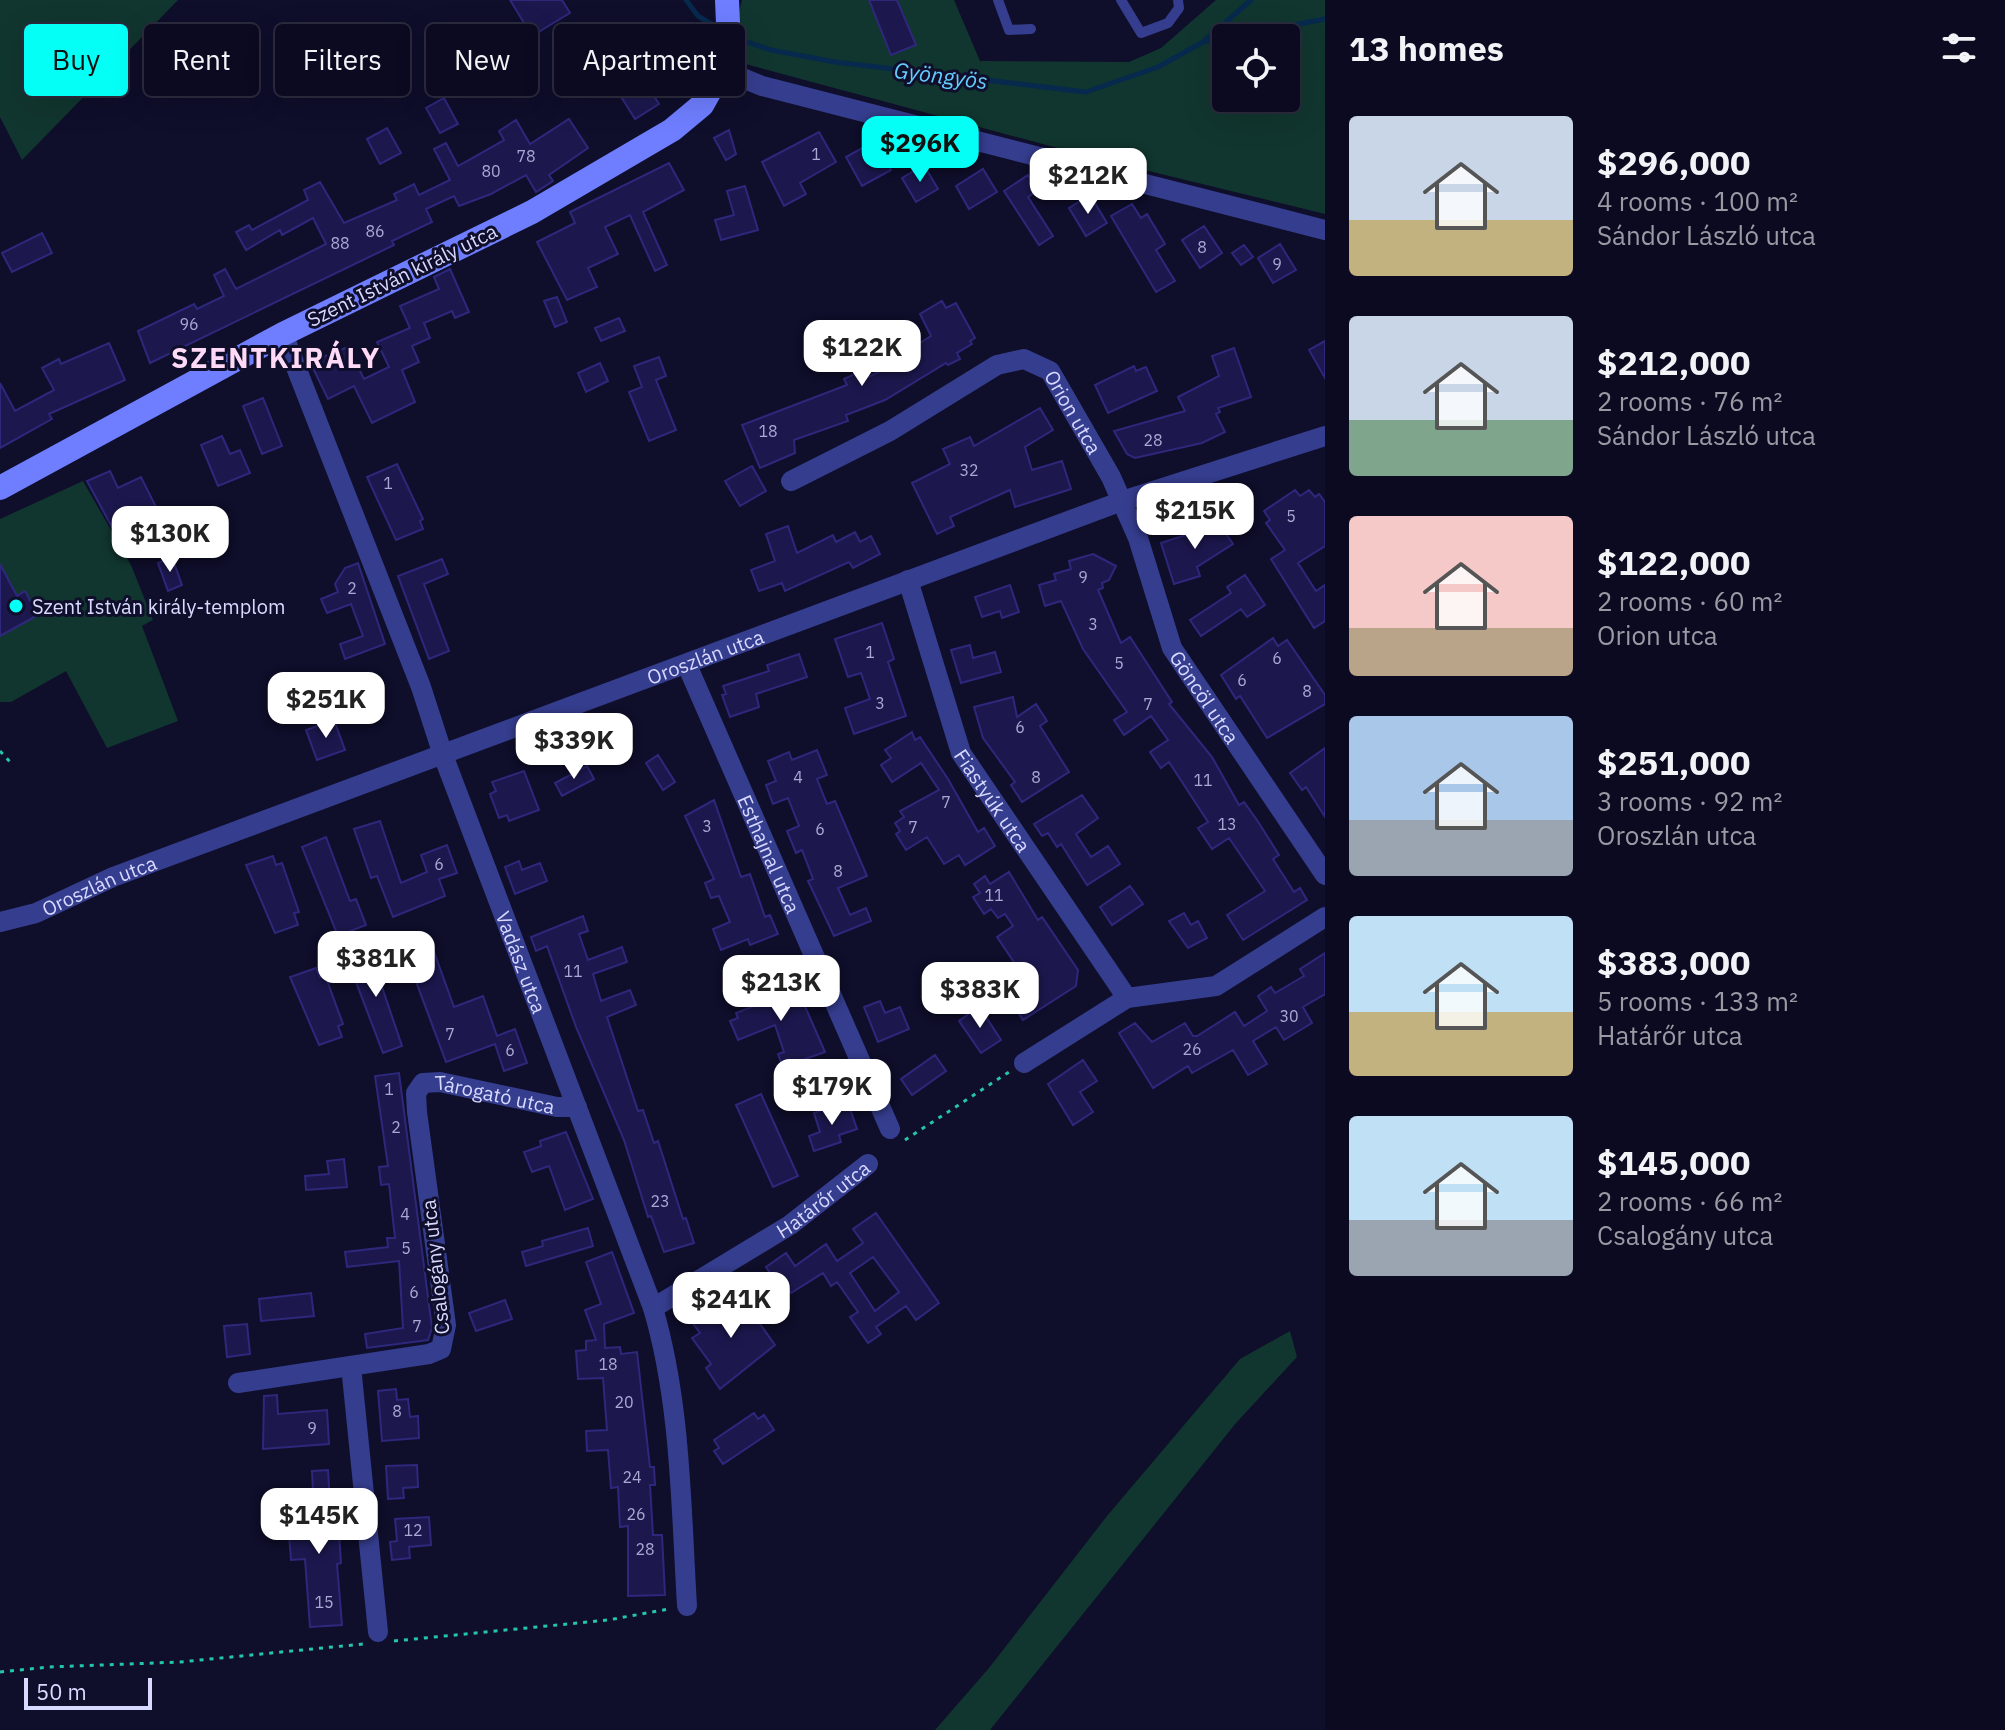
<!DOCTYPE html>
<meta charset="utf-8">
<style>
:root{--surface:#0b0a20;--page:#141329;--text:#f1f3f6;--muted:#9a9aa5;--line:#2b2b3e;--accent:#04fff7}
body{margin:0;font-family:"IBM Plex Sans",sans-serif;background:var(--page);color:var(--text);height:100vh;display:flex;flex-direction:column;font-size:30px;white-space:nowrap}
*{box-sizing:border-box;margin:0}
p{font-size:26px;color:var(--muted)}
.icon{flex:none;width:44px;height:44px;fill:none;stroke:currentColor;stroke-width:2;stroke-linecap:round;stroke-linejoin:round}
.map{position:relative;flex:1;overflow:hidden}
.details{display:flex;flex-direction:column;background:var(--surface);width:680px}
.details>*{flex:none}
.guide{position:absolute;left:24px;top:24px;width:760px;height:72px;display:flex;gap:16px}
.controls{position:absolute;left:1212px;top:24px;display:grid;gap:16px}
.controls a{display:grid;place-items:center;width:88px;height:88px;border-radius:8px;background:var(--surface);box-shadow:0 8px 32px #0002,0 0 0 2px var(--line);font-size:40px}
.scale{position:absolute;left:24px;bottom:20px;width:128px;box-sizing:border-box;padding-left:8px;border:4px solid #d8d9ff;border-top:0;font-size:22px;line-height:28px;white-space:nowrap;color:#d8d9ff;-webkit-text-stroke:6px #0f0e2b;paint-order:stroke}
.price{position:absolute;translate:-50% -68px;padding:0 18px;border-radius:16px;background:#fff;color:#222;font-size:26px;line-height:52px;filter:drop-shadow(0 2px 4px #0008)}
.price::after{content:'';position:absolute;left:50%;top:48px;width:24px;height:18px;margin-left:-12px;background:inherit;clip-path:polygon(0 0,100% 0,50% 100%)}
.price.current{background:var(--accent);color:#111}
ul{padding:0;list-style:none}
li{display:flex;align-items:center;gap:24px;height:200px;padding:0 24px}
li span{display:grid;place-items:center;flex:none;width:224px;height:160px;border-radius:8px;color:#555}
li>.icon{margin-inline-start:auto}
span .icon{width:96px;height:96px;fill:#fffc;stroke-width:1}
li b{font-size:34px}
h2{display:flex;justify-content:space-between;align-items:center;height:96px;padding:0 24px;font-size:34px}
.chip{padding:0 28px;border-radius:8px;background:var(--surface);box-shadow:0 8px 32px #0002,0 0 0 2px var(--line);font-size:28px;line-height:72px}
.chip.current{background:var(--accent);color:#111}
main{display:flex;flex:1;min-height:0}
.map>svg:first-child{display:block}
.green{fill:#11362f;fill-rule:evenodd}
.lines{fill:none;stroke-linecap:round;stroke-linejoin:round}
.stream{stroke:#06294d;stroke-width:5}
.building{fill:#1c184e;stroke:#2e287c;stroke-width:2;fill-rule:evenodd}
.path{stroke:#25c6a8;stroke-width:3;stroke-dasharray:4 6;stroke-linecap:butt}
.lane{stroke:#353d8e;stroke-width:10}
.street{stroke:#353d8e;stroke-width:20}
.secondary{stroke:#6f7eff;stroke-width:24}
.poi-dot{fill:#04fff7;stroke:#0f0e2b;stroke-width:3}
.labels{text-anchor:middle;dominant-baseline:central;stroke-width:6;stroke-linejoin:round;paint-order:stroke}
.number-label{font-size:16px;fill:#a9a9d3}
.street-label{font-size:20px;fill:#d8d9ff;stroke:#0f0e2b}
.poi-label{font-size:20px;fill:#d8d9ff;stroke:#0f0e2b;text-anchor:start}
.water-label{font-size:22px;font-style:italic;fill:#6cf;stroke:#0f0e2b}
.district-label{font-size:28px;font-weight:bold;letter-spacing:2px;fill:#ffdaf6;stroke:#0f0e2b}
</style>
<main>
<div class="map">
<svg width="1325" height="1730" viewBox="0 0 1325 1730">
<rect width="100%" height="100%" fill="#0f0e2b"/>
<path class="green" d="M0,0H178L22,160L0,117Z
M742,0H954L980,61L1129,62L1161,48L1216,0H1325V214L1087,156L727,59ZM1226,38H1286V98H1226Z
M83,481L131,565L153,620L142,626L178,721L107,748L66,671L11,702H0V519Z
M1290,1331L1297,1357L1236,1423L990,1730H935L989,1668L1107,1516L1240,1359Z"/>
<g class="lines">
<path class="stream" d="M686,0L698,16L720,29
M732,37L771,50L835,62L1086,92L1158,67L1203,42L1251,0
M1227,38L1325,19
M1203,42L1226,38"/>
</g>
<path class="building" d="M510,0H562L570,13L532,36Z
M869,0H897L916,45L891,55Z
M630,59L659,104L635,119L620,95L625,92L612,70Z
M444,98L458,124L440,133L426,108Z
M569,119L588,148L549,175L553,181L536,192L526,175L491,194L459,206L454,196L426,209L432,222L392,241L394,245L150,363L138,331L194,304L197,309L224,296L214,275L225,269L236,289L326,244L313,218L282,235L280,230L246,250L236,232L249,225L252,230L308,200L304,190L320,182L344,223L397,200L394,194L414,184L419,195L450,180L434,149L446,143L458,166L504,140L499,131L516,120L530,144Z
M387,128L401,153L380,164L367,139Z
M729,130L736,154L726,160L714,138Z
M819,132L836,162L800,183L806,194L784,206L762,162Z
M875,141L891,170L862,186L846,157Z
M669,163L684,190L643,212L667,265L655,271L630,215L605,227L618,254L588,268L597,287L567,300L537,242L575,223L570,212Z
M924,165L938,189L916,202L902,178Z
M983,169L997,192L969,209L956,186Z
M1028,175L1038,190L1028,197L1053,236L1039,245L1004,191Z
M745,186L758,230L721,240L715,220L734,215L727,191Z
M1090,195L1107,223L1086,236L1069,208Z
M1132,204L1141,218L1147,214L1165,244L1156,250L1175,281L1156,292L1111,216Z
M1204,226L1222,253L1200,268L1182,240Z
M42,233L52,253L12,272L2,253Z
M1280,244L1296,270L1273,283L1258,258Z
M1244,245L1253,257L1241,265L1232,253Z
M450,269L469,312L455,318L452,311L424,323L430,338L412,346L419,362L402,370L415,402L372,423L354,386L328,399L310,362L348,347L364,379L389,367L377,342L410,328L400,306L439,289L434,277Z
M557,297L567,322L555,327L544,301Z
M942,301L946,308L956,303L975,338L970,341L972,344L957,353L960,359L948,365L946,363L885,400L846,415L848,421L794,440L795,453L760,468L742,425L847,385L844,379L863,370L866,378L894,365L891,361L931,336L920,314Z
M619,318L625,331L601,341L595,328Z
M1325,341V378L1309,350Z
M109,343L125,380L49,414L52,419L0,448V383L15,411L54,390L42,368L59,359L61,364Z
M1234,348L1251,397L1218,408L1220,412L1216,414L1225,432L1202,443L1135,458L1127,454L1114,431L1185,411L1178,397L1219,376L1212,356Z
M659,357L666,376L656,380L676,430L649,441L629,392L642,387L634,366Z
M600,363L608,381L586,392L578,373Z
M1134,366L1136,371L1146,367L1157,391L1108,413L1095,385Z
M263,398L282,446L262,454L243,406Z
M1040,408L1053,430L1025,447L1032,470L1062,461L1071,489L1015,507L1010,490L950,517L954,526L937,534L912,483L950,464L943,449L970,437L974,446Z
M222,436L230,454L240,450L250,473L218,486L201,445Z
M397,464L423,519L420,521L423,529L396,540L367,477Z
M752,466L766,491L740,506L725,481Z
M110,471L118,488L141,477L159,513L130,527L140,546L126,553L87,481Z
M1295,490L1300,496L1309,490L1315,497L1319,494L1325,502V546L1298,563L1316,591L1325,585V621L1314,628L1271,559L1285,550L1266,523L1270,520L1264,511Z
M1215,518L1233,544L1197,567L1200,576L1174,584L1161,543L1192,533Z
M788,526L797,553L833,535L836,542L855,532L860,542L871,536L880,554L853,568L849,562L785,591L782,583L759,591L751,570L775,561L766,534Z
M1093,554L1116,566L1109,580L1102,583L1103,588L1098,590L1121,643L1130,637L1172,702L1169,704L1212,757L1239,805L1244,802L1257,820L1279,855L1273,859L1294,892L1300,888L1307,900L1243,940L1227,915L1265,891L1229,838L1212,849L1198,828L1208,822L1169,762L1161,768L1150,752L1168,740L1151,716L1124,735L1114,720L1127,712L1083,649L1061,601L1045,606L1039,585L1056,580L1054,574L1071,569L1069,561Z
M172,557L182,585L168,591L158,563Z
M442,559L448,574L424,584L449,651L429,659L398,576Z
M358,563L385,644L345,659L340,644L363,636L351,604L327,613L321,599L338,592L335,584L345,568Z
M0,564L17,596L25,591L38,615L0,636Z
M1245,575L1265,605L1247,617L1241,609L1201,636L1190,620L1231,593L1227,587Z
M1010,585L1019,612L1002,618L1000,611L982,617L975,597Z
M882,623L894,659L888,662L906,716L854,734L845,708L870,699L861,673L848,677L835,639Z
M1273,638L1278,646L1287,640L1325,695V704L1267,738L1240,696L1236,699L1221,675Z
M970,645L973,658L995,652L1001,672L961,683L951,650Z
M799,654L807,677L756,694L759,707L730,717L722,695L726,694L723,686L769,671L767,665Z
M1013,697L1017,717L1036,704L1047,721L1040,726L1069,772L1022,802L1011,785L1015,782L983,738L974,707Z
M334,720L345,750L317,760L306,730Z
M912,732L915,740L920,737L948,779L978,832L984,828L995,846L965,865L959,855L944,864L927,837L906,850L896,834L900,831L895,823L904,817L900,811L939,790L921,763L892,782L881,765L891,758L885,750Z
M1325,748V817L1306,787L1302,790L1290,773Z
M817,750L827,775L817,779L827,804L835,801L867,876L838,888L850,915L866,908L871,921L834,936L808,881L813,879L802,850L796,853L787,831L799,826L788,798L773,804L766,785L776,781L768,761L789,752L792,760Z
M658,755L675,782L663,790L646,763Z
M587,766L594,779L562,796L555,783Z
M524,771L539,810L509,821L507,815L499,818L490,794L496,791L492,782Z
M1082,795L1098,818L1076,834L1091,857L1108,846L1120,864L1087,885L1061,844L1057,847L1048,833L1042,836L1034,824Z
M714,800L741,877L750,874L765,917L770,915L778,934L750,945L748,939L721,950L713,929L730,922L719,896L711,898L705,883L714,879L685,816Z
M380,821L401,883L427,872L421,855L447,845L457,873L439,879L445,896L393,917L377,876L371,878L354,829Z
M326,837L350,901L356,899L366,925L338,936L302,847Z
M273,856L276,865L282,863L299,912L294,913L298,925L275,933L246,865Z
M519,861L522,870L540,863L547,881L515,894L505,867Z
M1009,872L1038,920L1042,917L1078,970L1076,986L1023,1020L1014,1006L1020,1003L1015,994L1025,988L1020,979L1024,977L997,937L1013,926L1005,914L998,918L991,909L984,914L973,897L980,893L974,884L985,876L990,884Z
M1130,886L1143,904L1112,925L1100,907Z
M1184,913L1191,925L1198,921L1207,938L1188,948L1169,921Z
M583,916L588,931L579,934L588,960L622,947L627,962L593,974L601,1001L630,990L636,1005L607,1017L638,1111L643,1110L654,1143L658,1141L683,1219L686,1218L694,1243L664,1252L651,1216L648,1217L624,1140L576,1027L547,946L536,951L531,937Z
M428,935L454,1007L483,996L497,1036L515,1029L527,1063L504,1071L495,1044L446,1062L402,944Z
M375,951L386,979L380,981L402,1046L383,1053L348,961Z
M1325,953V994L1303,1007L1312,1023L1284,1040L1276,1027L1253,1041L1267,1064L1248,1075L1233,1050L1192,1073L1188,1066L1153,1088L1119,1033L1135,1023L1152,1042L1185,1023L1193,1036H1197L1235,1012L1244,1026L1267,1011L1258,996L1271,987L1275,993L1304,976L1300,969Z
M316,968L320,977L325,975L343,1024L338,1026L342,1037L319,1045L290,977Z
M773,983L778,995L797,988L825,1052L783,1067L778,1054L784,1052L775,1025L738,1040L730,1021L738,1018L736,1013L752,1007L750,1002L756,999L753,991Z
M880,1001L885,1013L900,1007L909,1029L878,1042L864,1007Z
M979,1006L1001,1040L981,1053L959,1021Z
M935,1055L946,1071L912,1095L901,1079Z
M1083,1060L1097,1081L1080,1092L1093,1112L1073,1125L1048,1084Z
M399,1073L432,1328L428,1340L367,1348L365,1334L403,1328L399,1261L347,1267L345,1252L388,1247L387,1238H395L389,1184L381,1185L379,1167L388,1166L375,1076Z
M761,1094L798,1176L773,1187L736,1105Z
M849,1106L857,1129L839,1135L841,1142L814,1151L809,1136L820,1132L814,1113L831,1107L833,1112Z
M566,1132L593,1199L565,1210L549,1166L532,1172L524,1152L541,1146L540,1141Z
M344,1159L347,1187L306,1190L305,1176L329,1174L327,1161Z
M876,1213L939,1303L916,1320L906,1306L876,1327L881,1334L868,1343L850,1317L858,1312L837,1282L831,1286L823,1273L791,1293L787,1289L783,1292L766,1267L786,1253L795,1266L826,1244L837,1261L863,1243L853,1229ZM873,1257L899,1292L875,1311L850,1273Z
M588,1228L593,1246L526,1266L522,1252L543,1246L542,1241Z
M612,1252L634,1313L604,1324L605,1348L620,1347L621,1354L637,1352L650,1467H654L655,1485H650L653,1535H662L665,1595L628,1596V1526L620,1527L618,1487L611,1488L608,1450L587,1451L586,1431L607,1430L603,1378L578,1379L576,1351L586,1350V1341L596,1340L585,1310L601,1304L586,1262Z
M311,1293L314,1316L261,1321L259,1299Z
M753,1299L762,1312L755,1317L775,1345L720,1389L706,1368L711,1364L692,1338L700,1333L691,1321L706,1310L710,1315L730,1301L737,1311Z
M505,1300L512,1319L476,1331L469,1313Z
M247,1324L250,1354L227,1357L224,1326Z
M396,1389L397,1400L408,1399L410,1417L418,1416L419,1438L382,1441L378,1391Z
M277,1395L278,1414L327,1410L329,1444L263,1449L264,1396Z
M754,1413L758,1419L764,1415L774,1430L723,1464L714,1451L719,1448L714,1440Z
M417,1465L418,1487L403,1488L404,1498L388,1499L386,1466Z
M328,1470L330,1504H322L325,1534L339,1533L341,1563L337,1564L342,1625L310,1627L305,1559L291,1560L289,1534L300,1533L299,1522L305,1521L303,1491H313L312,1471Z
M429,1517L431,1545L409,1547L410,1558L392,1560L390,1542L397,1541L395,1519Z"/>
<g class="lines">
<path class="path" d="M0,751L11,763
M905,1140L1009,1072
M394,1641L608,1620L669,1609
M0,1672L49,1667L180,1662L363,1644"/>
<path class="lane" d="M998,0L1009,30L1031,29
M1121,0L1141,33L1168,23L1179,8L1178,0"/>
<g class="street">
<path d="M718,68L762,86L1325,230"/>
<path id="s1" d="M283,334L421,687L443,755L653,1308C681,1403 681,1507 687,1606"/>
<path id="s2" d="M791,481L890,431L997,365L1024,359L1050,371L1111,477L1138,538L1172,648L1325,875"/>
<path id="s3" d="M908,580L961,753L1127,998"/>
<path id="s4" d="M687,665L890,1129"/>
<path id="s5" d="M0,922L36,913L113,877L1122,501L1325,436"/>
<path d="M1024,1063L1127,998L1216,986L1325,917"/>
<path id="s6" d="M653,1308L790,1225L868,1164"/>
<path d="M351,1366L378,1632"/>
<path id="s7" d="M238,1383L429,1354L441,1349L446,1325L417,1112L416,1093L423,1083L440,1082L557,1107H577"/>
</g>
<path class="secondary" d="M0,488L283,334L532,212L672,130L702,105L711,89L728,23L727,0"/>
</g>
<circle class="poi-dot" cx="16" cy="606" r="8"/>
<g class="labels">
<g class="number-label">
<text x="816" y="154">1</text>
<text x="526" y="156">78</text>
<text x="491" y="171">80</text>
<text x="375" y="231">86</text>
<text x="340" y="243">88</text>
<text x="1202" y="247">8</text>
<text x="1277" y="264">9</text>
<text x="189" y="324">96</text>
<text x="768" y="431">18</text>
<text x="1153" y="440">28</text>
<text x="969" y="470">32</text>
<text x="388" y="483">1</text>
<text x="1291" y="516">5</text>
<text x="1083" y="577">9</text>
<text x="352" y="588">2</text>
<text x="1093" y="624">3</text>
<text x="870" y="652">1</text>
<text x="1277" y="658">6</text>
<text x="1119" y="663">5</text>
<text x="1242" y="680">6</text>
<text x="1307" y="691">8</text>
<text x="880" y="703">3</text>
<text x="1148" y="704">7</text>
<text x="1020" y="727">6</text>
<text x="798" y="777">4</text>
<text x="1036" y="777">8</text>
<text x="1203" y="780">11</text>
<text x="946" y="802">7</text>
<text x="1227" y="824">13</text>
<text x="707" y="826">3</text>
<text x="913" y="827">7</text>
<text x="820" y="829">6</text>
<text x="439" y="864">6</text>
<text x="838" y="871">8</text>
<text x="994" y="895">11</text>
<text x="573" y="971">11</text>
<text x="1289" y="1016">30</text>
<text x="450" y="1034">7</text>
<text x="1192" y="1049">26</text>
<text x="510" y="1050">6</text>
<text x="389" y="1089">1</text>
<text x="396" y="1127">2</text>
<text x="660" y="1201">23</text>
<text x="405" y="1214">4</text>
<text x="406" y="1248">5</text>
<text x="414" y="1292">6</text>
<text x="417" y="1326">7</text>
<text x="608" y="1364">18</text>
<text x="624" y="1402">20</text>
<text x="397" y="1411">8</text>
<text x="312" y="1428">9</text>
<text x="632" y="1477">24</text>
<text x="636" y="1514">26</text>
<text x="413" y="1530">12</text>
<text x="645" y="1549">28</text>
<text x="324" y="1602">15</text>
</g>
<g class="street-label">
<text transform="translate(402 275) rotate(-26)">Szent István király utca</text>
<text stroke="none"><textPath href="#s2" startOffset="340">Orion utca</textPath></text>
<text stroke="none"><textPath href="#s5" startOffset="754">Oroszlán utca</textPath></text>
<text stroke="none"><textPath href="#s2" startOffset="656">Göncöl utca</textPath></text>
<text stroke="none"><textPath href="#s3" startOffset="238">Fiastyúk utca</textPath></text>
<text stroke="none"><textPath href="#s4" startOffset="206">Esthajnal utca</textPath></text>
<text stroke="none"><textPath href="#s5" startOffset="106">Oroszlán utca</textPath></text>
<text stroke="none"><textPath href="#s1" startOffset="672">Vadász utca</textPath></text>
<text stroke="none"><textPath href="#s7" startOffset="550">Tárogató utca</textPath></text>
<text stroke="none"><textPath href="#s6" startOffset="202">Határőr utca</textPath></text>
<text transform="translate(435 1267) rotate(-96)">Csalogány utca</text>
</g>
<g class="poi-label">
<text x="32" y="606">Szent István király-templom</text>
</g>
<g class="water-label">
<text transform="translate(941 75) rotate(7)">Gyöngyös</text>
</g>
<g class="district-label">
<text x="276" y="357">SZENTKIRÁLY</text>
</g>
</g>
</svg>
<div class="controls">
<a><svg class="icon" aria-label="locate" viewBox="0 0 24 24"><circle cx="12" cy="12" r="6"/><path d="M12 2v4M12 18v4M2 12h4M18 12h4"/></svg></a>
</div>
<div class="scale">50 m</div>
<b class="price current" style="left:920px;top:184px">$296K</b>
<b class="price" style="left:1088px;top:216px">$212K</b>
<b class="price" style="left:862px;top:388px">$122K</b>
<b class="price" style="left:1195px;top:551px">$215K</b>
<b class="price" style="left:170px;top:574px">$130K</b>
<b class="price" style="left:326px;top:740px">$251K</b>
<b class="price" style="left:574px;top:781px">$339K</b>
<b class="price" style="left:376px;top:999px">$381K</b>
<b class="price" style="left:781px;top:1023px">$213K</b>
<b class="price" style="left:980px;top:1030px">$383K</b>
<b class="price" style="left:832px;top:1127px">$179K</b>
<b class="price" style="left:731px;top:1340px">$241K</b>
<b class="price" style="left:319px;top:1556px">$145K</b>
<div class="guide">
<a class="chip current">Buy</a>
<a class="chip">Rent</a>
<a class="chip">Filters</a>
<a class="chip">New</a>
<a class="chip">Apartment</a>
</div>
</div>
<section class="details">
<h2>13 homes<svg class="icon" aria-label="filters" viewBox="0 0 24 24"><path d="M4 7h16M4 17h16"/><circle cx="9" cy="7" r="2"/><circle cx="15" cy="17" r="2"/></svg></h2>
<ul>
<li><span style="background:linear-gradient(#c9d6e8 65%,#c2b280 0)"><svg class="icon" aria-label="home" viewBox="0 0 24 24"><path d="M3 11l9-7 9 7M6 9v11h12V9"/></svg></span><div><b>$296,000</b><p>4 rooms · 100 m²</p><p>Sándor László utca</p></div></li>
<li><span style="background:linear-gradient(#c9d6e8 65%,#7fa58c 0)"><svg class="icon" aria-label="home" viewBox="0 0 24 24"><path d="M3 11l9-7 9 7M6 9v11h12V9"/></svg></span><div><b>$212,000</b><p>2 rooms · 76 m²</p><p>Sándor László utca</p></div></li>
<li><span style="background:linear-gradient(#f6c9c9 70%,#b9a48a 0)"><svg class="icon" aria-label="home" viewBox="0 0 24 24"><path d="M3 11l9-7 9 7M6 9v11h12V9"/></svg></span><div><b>$122,000</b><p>2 rooms · 60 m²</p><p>Orion utca</p></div></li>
<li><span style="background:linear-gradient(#a9c7e8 65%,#9aa5b1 0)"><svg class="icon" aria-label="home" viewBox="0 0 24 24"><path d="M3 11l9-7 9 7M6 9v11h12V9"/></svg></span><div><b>$251,000</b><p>3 rooms · 92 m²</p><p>Oroszlán utca</p></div></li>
<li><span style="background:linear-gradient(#bfe0f5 60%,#c2b280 0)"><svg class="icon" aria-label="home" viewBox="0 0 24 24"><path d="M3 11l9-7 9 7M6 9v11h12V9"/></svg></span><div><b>$383,000</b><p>5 rooms · 133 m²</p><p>Határőr utca</p></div></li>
<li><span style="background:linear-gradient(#bfe0f5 65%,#9aa5b1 0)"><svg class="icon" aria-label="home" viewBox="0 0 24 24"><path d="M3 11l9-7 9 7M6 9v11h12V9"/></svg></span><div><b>$145,000</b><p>2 rooms · 66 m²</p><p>Csalogány utca</p></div></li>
</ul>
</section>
</main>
